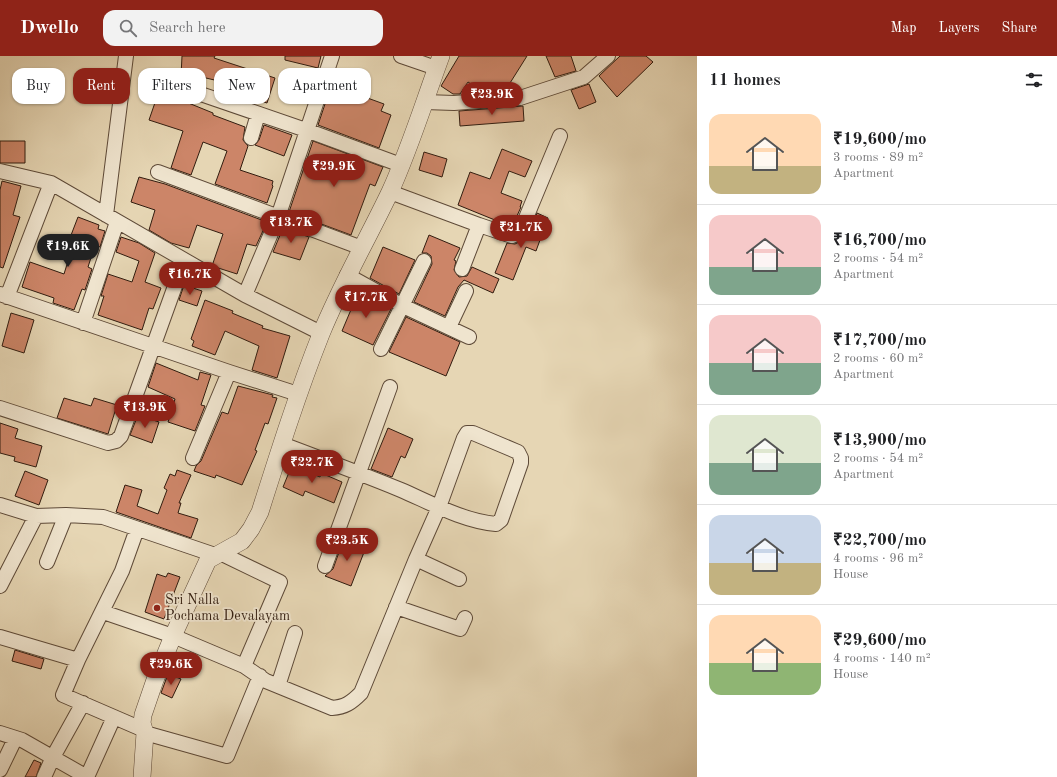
<!DOCTYPE html>
<meta charset="utf-8">
<style>
:root{--surface:#fff;--page:#f2f2f2;--text:#202124;--muted:#757577;--line:#e0e0e0;--accent:#8f2418}
body{margin:0;font-family:"Old Standard TT",serif;background:var(--page);color:var(--text);height:100vh;display:flex;flex-direction:column;font-size:15px;white-space:nowrap}
*{box-sizing:border-box;margin:0}
p{font-size:13px;color:var(--muted)}
.icon{flex:none;width:22px;height:22px;fill:none;stroke:currentColor;stroke-width:2;stroke-linecap:round;stroke-linejoin:round}
.map{position:relative;flex:1;overflow:hidden}
.details{display:flex;flex-direction:column;background:var(--surface);width:360px}
.details>*{flex:none}
.guide{position:absolute;left:12px;top:12px;width:380px;height:36px;display:flex;gap:8px}
.price{position:absolute;translate:-50% -34px;padding:0 9px;border-radius:14px;background:var(--accent);color:#fff;font-size:13px;line-height:26px;filter:drop-shadow(0 1px 2px #0008)}
.price::after{content:'';position:absolute;left:50%;top:24px;width:12px;height:9px;margin-left:-6px;background:inherit;clip-path:polygon(0 0,100% 0,50% 100%)}
.price.current{background:#222;color:#fff}
ul{padding:0;list-style:none}
li{display:flex;align-items:center;gap:12px;height:100px;padding:0 12px}
li+li{border-top:1px solid var(--line)}
li span{display:grid;place-items:center;flex:none;width:112px;height:80px;border-radius:12px;color:#555}
li>.icon{margin-inline-start:auto}
span .icon{width:48px;height:48px;fill:#fffc;stroke-width:1}
li b{font-size:17px}
h2{display:flex;justify-content:space-between;align-items:center;height:48px;padding:0 12px;font-size:17px}
.chip{padding:0 14px;border-radius:12px;background:var(--surface);box-shadow:0 1px 3px #0004;font-size:14px;line-height:36px}
.chip.current{background:var(--accent);color:#fff}
header{display:flex;align-items:center;gap:24px;box-sizing:border-box;height:56px;padding:0 20px;background:var(--accent);color:#fff}
header strong{font-size:19px}
nav{display:flex;gap:22px;margin-inline-start:auto;font-size:14px}
.search{width:280px;height:36px;background:var(--page);display:flex;align-items:center;gap:10px;box-sizing:border-box;padding:0 14px;border-radius:12px;color:var(--muted);font-size:15px}
main{display:flex;flex:1;min-height:0}
.map>svg:first-child{display:block}
.building{fill:#cc8568;stroke:#311c0f}
.lines{fill:none;stroke-linecap:round;stroke-linejoin:round}
.minor-casing{stroke:#5e4a38;stroke-width:16}
.tertiary-casing{stroke:#5e4a38;stroke-width:18}
.minor{stroke:#efe4ce;stroke-width:14}
.tertiary{stroke:#efe4ce;stroke-width:17}
.poi-dot{fill:#8f2418;stroke:#efe4ce;stroke-width:1.5}
.labels{text-anchor:middle;dominant-baseline:central;stroke-width:3.5;stroke-linejoin:round;paint-order:stroke}
.poi-label{font-size:14px;fill:#311c0f;stroke:#efe4ce;text-anchor:start}
</style>
<header>
<strong>Dwello</strong>
<div class="search"><svg class="icon" aria-label="search" viewBox="0 0 24 24"><circle cx="10" cy="10" r="6"/><path d="M15 15l6 6"/></svg>Search here</div>
<nav><a>Map</a><a>Layers</a><a>Share</a></nav>
</header>
<main>
<div class="map">
<svg width="697" height="721" viewBox="0 0 697 721">
<rect width="100%" height="100%" fill="#e6d6b4"/>
<filter id="stains"><feTurbulence type="fractalNoise" baseFrequency=".005" numOctaves="4"/><feColorMatrix values="0 0 0 0 .2 0 0 0 0 .09 0 0 0 0 .02 0 0 0 .5 -.17"/></filter>
<radialGradient id="worn" r=".72"><stop offset=".6" stop-color="#630" stop-opacity="0"/><stop offset="1" stop-color="#630" stop-opacity=".3"/></radialGradient>
<path class="building" d="M182,0H215L214,2L275,22L267,47L225,33L227,27L206,22L181,20Z
M285,0H321L318,12L285,4Z
M459,0H527L505,35L484,36L468,26L460,38H453L441,30Z
M546,0H571L576,15L555,21Z
M620,0H646L653,6L617,41L599,20Z
M333,24L364,35L362,40L384,48L381,55L391,59L379,92L318,69Z
M589,28L596,46L579,53L571,34Z
M159,35L213,57V59L245,71L243,84L248,90L240,114L273,125L272,129L273,130L267,147L215,128L227,95L203,86L191,119L171,112L183,75L149,64Z
M523,50L524,65L460,70L459,55Z
M264,69L292,79L284,100L255,89L259,84Z
M0,85H25V107H0Z
M313,85L383,111L375,130L370,128L351,179L289,156Z
M502,93L532,105L525,121L509,115L501,137L522,145L520,151H521L512,171L458,149L470,116L490,123Z
M424,96L447,103L442,121L419,114Z
M139,121L165,128L267,166L256,190L247,188L237,218L212,210L223,178L197,169L189,192L171,187L149,174L155,154L131,146Z
M2,125L21,130L13,159L20,161L3,212L0,211V134Z
M537,157L548,162L536,195L526,191L513,224L495,217L507,187L515,188L523,184L529,177Z
M78,161L99,169L98,173L105,175L100,191L95,189L88,211L92,213L85,234L82,233L74,254L53,247L54,242L22,231L30,206L64,218L73,189L68,187Z
M283,172L309,181L300,204L273,196Z
M429,179L460,192L454,204L456,205L454,214L459,221L467,220L472,211L499,223L493,237L464,224L458,231L445,260L414,246L432,208L431,200L427,197H422Z
M121,181L139,187L155,197L145,226L161,232L153,253L149,252L142,274L98,259L104,240H101L108,218L132,226L139,205L116,196Z
M383,191L415,204L399,238L370,222Z
M184,229L202,235L197,250L179,244Z
M358,237L362,239L363,237L391,253L373,289L342,275Z
M205,244L233,255L232,257L263,270L262,272L290,280L277,322L252,314L259,290L225,275L215,299L192,290L194,285L191,283Z
M11,257L34,264L24,297L2,290Z
M406,261L460,286L446,320L389,296Z
M156,307L198,324L200,316L211,319L201,349L205,350L195,375L168,366L175,343L148,331Z
M238,330L273,339L272,341L277,342L268,368L265,367L255,394L257,395L242,429L216,419L215,422L194,415L196,410L201,405L222,356L228,358Z
M64,342L91,350L94,342L117,349L108,378L57,362Z
M138,359L159,366L152,387L130,379Z
M0,367L18,373L15,382L42,390L36,411L14,405L15,401L0,397Z
M388,372L413,383L405,402L401,400L392,421L371,413Z
M292,409L320,421L321,417L342,426L334,447L305,435L303,440L283,431Z
M177,414L191,419L179,447H181L178,457L198,463L191,482L116,456L125,429L142,434L137,450L158,458L167,434L164,432L170,418L175,420Z
M25,415L48,424L39,449L15,440Z
M344,482L366,491L351,530L325,520L333,513Z
M168,517L180,521L164,563L145,556L157,518L166,521Z
M15,594L44,603L41,613L12,605Z
M168,618L181,623L172,642L161,637Z
M34,704L41,707L36,721H25Z"/>
<g class="lines">
<defs>
<path id="minor" d="M401,0L436,12
M183,32L306,74L401,109
M425,46L454,47L520,42L584,21L608,0
M251,82L258,58
M0,115L51,127L245,239L321,277
M158,116L362,192
M390,136L479,169L462,213
M106,159L126,0
M479,169L512,180L517,178L521,174L560,80
M347,219L403,250L469,281
M0,238L229,316L298,338
M245,239L278,161L332,0
M7,241L51,127
M83,267L117,166
M449,271L466,235
M381,293L424,205
M0,352L108,387L116,385L121,380L184,205
M282,388C322,403 362,418 401,434C431,447 463,465 496,468L501,464L521,407V402L518,396L473,377H467L464,382L439,451L416,503
M193,402L229,316
M0,449L36,460L66,459L103,461L215,499
M137,473L122,515L78,604L63,639L144,674
M220,497L280,526L244,610
M47,506L66,459
M325,510L390,331
M0,530L36,460
M396,551L460,573L465,562
M103,556L173,580L244,610L266,625L332,652C345,651 351,647 361,637L416,503L459,523
M0,581L78,604
M278,630L295,577
M0,677L22,684L87,721
M145,677L227,700L260,620
M0,714L15,683
M44,721L53,701L83,647
M87,721L114,661"/>
<path id="tertiary" d="M142,721L145,677L142,667L143,659L155,624L173,580L208,504L242,485L251,473L260,456C279,396 298,336 321,278C341,229 367,184 390,136C410,92 424,46 441,0"/>
</defs>
<use href="#minor" class="minor-casing"/>
<use href="#tertiary" class="tertiary-casing"/>
<use href="#minor" class="minor"/>
<use href="#tertiary" class="tertiary"/>
</g>
<circle class="poi-dot" cx="157" cy="552" r="4"/>
<g class="labels">
<g class="poi-label">
<text x="165" y="544">Sri Nalla<tspan x="165" dy="16">Pochama Devalayam</tspan></text>
</g>
</g>
<rect width="100%" height="100%" filter="url(#stains)"/>
<rect width="100%" height="100%" fill="url(#worn)"/>
</svg>
<b class="price" style="left:492px;top:60px">₹23.9K</b>
<b class="price" style="left:334px;top:132px">₹29.9K</b>
<b class="price" style="left:291px;top:188px">₹13.7K</b>
<b class="price" style="left:521px;top:193px">₹21.7K</b>
<b class="price current" style="left:68px;top:212px">₹19.6K</b>
<b class="price" style="left:190px;top:240px">₹16.7K</b>
<b class="price" style="left:366px;top:263px">₹17.7K</b>
<b class="price" style="left:145px;top:373px">₹13.9K</b>
<b class="price" style="left:312px;top:428px">₹22.7K</b>
<b class="price" style="left:347px;top:506px">₹23.5K</b>
<b class="price" style="left:171px;top:630px">₹29.6K</b>
<div class="guide">
<a class="chip">Buy</a>
<a class="chip current">Rent</a>
<a class="chip">Filters</a>
<a class="chip">New</a>
<a class="chip">Apartment</a>
</div>
</div>
<section class="details">
<h2>11 homes<svg class="icon" aria-label="filters" viewBox="0 0 24 24"><path d="M4 7h16M4 17h16"/><circle cx="9" cy="7" r="2"/><circle cx="15" cy="17" r="2"/></svg></h2>
<ul>
<li><span style="background:linear-gradient(#ffd9b3 65%,#c2b280 0)"><svg class="icon" aria-label="home" viewBox="0 0 24 24"><path d="M3 11l9-7 9 7M6 9v11h12V9"/></svg></span><div><b>₹19,600/mo</b><p>3 rooms · 89 m²</p><p>Apartment</p></div></li>
<li><span style="background:linear-gradient(#f6c9c9 65%,#7fa58c 0)"><svg class="icon" aria-label="home" viewBox="0 0 24 24"><path d="M3 11l9-7 9 7M6 9v11h12V9"/></svg></span><div><b>₹16,700/mo</b><p>2 rooms · 54 m²</p><p>Apartment</p></div></li>
<li><span style="background:linear-gradient(#f6c9c9 60%,#7fa58c 0)"><svg class="icon" aria-label="home" viewBox="0 0 24 24"><path d="M3 11l9-7 9 7M6 9v11h12V9"/></svg></span><div><b>₹17,700/mo</b><p>2 rooms · 60 m²</p><p>Apartment</p></div></li>
<li><span style="background:linear-gradient(#dfe7d0 60%,#7fa58c 0)"><svg class="icon" aria-label="home" viewBox="0 0 24 24"><path d="M3 11l9-7 9 7M6 9v11h12V9"/></svg></span><div><b>₹13,900/mo</b><p>2 rooms · 54 m²</p><p>Apartment</p></div></li>
<li><span style="background:linear-gradient(#c9d6e8 60%,#c2b280 0)"><svg class="icon" aria-label="home" viewBox="0 0 24 24"><path d="M3 11l9-7 9 7M6 9v11h12V9"/></svg></span><div><b>₹22,700/mo</b><p>4 rooms · 96 m²</p><p>House</p></div></li>
<li><span style="background:linear-gradient(#ffd9b3 60%,#8fb573 0)"><svg class="icon" aria-label="home" viewBox="0 0 24 24"><path d="M3 11l9-7 9 7M6 9v11h12V9"/></svg></span><div><b>₹29,600/mo</b><p>4 rooms · 140 m²</p><p>House</p></div></li>
</ul>
</section>
</main>
